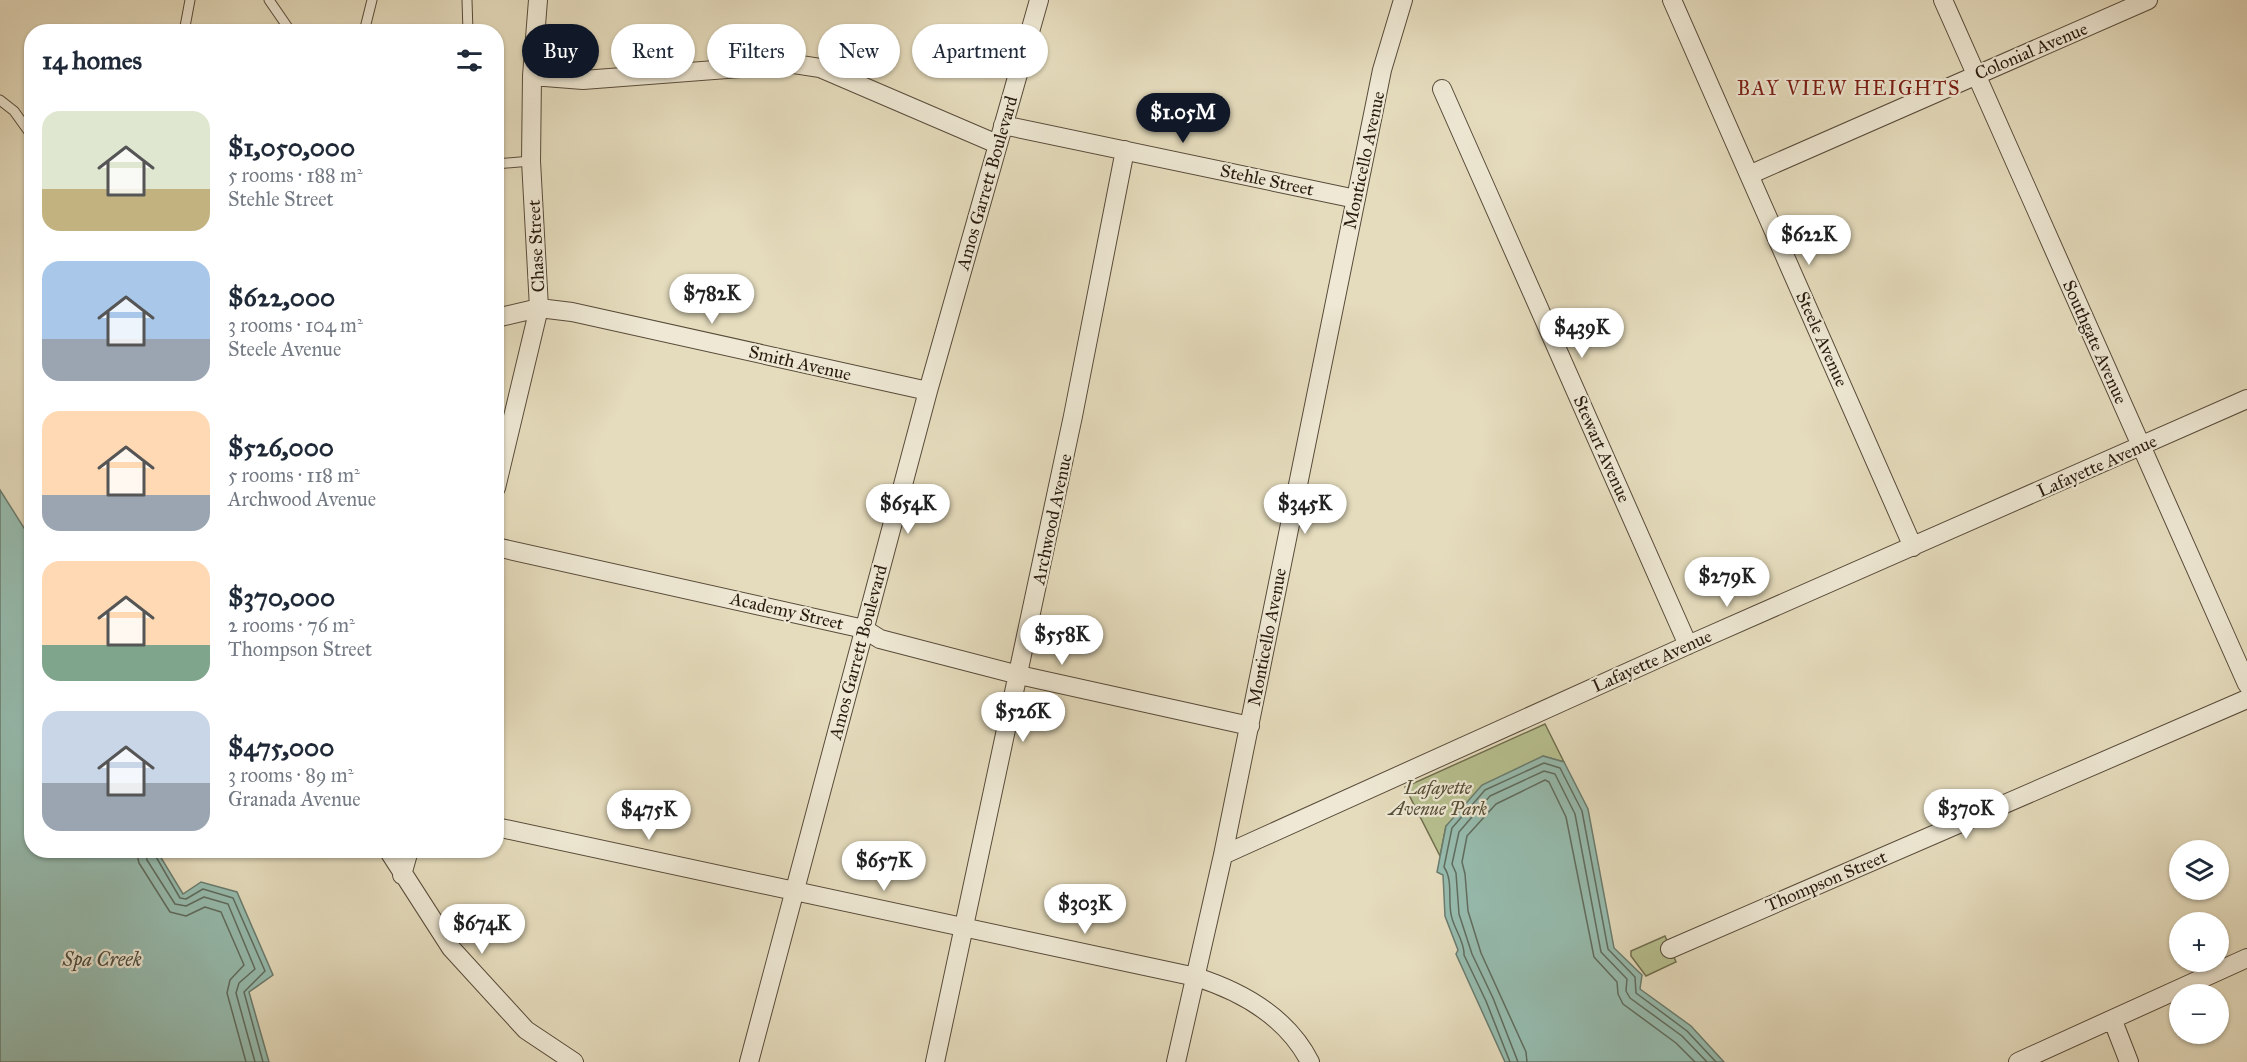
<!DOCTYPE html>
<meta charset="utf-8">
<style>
:root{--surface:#fff;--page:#f6f6f7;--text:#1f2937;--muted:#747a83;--accent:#111827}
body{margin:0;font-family:"IM FELL Great Primer",serif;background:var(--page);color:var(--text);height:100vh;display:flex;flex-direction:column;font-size:22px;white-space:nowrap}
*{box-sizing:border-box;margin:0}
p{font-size:20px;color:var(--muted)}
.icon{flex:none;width:33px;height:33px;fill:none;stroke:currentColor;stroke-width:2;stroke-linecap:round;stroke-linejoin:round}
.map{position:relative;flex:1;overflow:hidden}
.side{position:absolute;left:24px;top:24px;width:480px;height:834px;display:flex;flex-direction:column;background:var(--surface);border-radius:24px;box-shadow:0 2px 4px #0004}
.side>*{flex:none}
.hud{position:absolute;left:522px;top:24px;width:570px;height:54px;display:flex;gap:12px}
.buttons{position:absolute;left:2169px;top:840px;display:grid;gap:12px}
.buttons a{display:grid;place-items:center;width:60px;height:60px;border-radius:50%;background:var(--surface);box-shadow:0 2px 4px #0004;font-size:30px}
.price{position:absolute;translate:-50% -51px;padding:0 14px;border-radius:21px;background:#fff;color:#222;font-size:20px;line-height:39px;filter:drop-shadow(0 2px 3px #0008)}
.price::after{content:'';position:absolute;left:50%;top:36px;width:18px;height:14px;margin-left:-9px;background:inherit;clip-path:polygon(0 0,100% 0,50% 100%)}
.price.current{background:var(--accent);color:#fff}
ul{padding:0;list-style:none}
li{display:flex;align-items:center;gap:18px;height:150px;padding:0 18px}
li span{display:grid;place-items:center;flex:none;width:168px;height:120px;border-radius:18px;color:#555}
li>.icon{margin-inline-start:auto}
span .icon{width:72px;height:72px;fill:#fffc;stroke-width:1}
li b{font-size:26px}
h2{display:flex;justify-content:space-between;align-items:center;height:72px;padding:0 18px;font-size:26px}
.chip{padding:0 21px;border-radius:27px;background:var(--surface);box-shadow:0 2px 4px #0004;font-size:21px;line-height:54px}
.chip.current{background:var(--accent);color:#fff}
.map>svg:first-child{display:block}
.green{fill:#b7c08f;stroke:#706e4f;stroke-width:1.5}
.water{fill:#96bcaf;stroke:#6a7c6f;stroke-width:1.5}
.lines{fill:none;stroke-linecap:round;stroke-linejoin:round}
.shore{stroke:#606c5f;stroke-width:1.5}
.lane-casing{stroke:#584b3a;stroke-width:11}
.street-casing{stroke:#584b3a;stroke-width:20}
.lane{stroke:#eee8d4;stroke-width:9}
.street{stroke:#eee8d4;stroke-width:18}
.labels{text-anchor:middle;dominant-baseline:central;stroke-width:4.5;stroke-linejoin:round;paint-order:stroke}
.street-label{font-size:18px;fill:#291b0f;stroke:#eee8d4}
.park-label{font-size:18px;font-style:italic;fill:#544d35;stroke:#eee8d4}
.neighbourhood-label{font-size:20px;letter-spacing:1.5px;fill:#7a1f14;stroke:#eee8d4}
.water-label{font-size:20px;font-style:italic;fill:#4a4b3f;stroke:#eee8d4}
</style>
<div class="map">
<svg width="2247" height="1062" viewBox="0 0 2247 1062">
<rect width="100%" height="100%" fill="#e5dcbd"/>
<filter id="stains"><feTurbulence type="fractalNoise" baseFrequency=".00333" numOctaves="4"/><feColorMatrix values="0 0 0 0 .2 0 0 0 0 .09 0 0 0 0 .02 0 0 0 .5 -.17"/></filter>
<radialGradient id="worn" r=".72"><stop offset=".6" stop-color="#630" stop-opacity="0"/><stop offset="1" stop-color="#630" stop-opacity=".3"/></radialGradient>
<path class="green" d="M1545,724L1564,762L1543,756L1446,826L1440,856L1405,787Z
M1665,936L1676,962L1646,976L1631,956V951Z"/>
<path class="water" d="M0,490L31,539L32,850L157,851L183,894L201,882L237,892L273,975L249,992L269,1062H0Z
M1543,756L1564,762L1588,809L1614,948L1642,975L1640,989L1691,1026L1724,1062H1505L1456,954L1458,950L1445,916L1443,875L1437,872L1446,826L1482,785Z"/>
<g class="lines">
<path class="shore" d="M136,850L139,863L170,912L186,916L205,907L221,912L244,965L230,980L227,993L246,1062
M145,850L147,860L175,904L186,906L204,897L228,904L255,969L239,983L236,993L255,1062
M152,850L180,898L186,899L203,889L233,898L265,971L244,992L263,1062
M1510,1062L1486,1001L1464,955C1465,941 1453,928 1451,914C1448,898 1453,880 1444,867L1452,828L1485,790L1544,763L1560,768L1582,811L1608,949L1635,977L1636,993L1687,1031L1716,1062
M1518,1062L1493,998L1472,954L1459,914L1456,873L1452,864L1459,832L1490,796L1544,771L1555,774L1575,814L1601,952L1627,979L1626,991L1630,998L1682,1036L1707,1062
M1527,1062L1526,1052L1481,953L1468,911L1465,874L1462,862L1467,836L1496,804L1545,780L1549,782L1566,817L1594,957L1617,982L1618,994L1623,1004L1676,1043L1695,1062"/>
<defs>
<path id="lane" d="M269,0L291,32
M467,0L468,32
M184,32L190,0
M364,32L372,0
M0,100L14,111L32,136
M496,164L531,161"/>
<path id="street" d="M1672,0L1913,547
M1943,0L2247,684
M532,76L583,80L794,64L820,68L997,144
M1442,89L1688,645
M1003,125L1356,199
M1749,175L2148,0
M496,318L539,308L572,312L928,391
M496,488L539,308L531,161L532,76L538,0
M496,547L864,629L880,639L1019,675L1250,726
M496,827L1196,977C1243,992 1287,1017 1310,1062
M388,850L451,948L526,1030L574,1062
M1223,855L1688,645L2247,399
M402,875L409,850
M1670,949L2247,699
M2113,1021L2129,1062
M749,1062L928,391L1039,0
M935,1062L1073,416L1125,150
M1176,1062L1223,855L1382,70L1403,0
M2018,1062L2247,958"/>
</defs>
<use href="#lane" class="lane-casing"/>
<use href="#street" class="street-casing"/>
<use href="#lane" class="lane"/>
<use href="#street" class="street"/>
</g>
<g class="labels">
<g class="street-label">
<text transform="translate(2031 51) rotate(-23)">Colonial Avenue</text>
<text transform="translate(1364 160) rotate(-78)">Monticello Avenue</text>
<text transform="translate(1267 180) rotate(12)">Stehle Street</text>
<text transform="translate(987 183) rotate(-74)">Amos Garrett Boulevard</text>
<text transform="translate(536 246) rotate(-93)">Chase Street</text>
<text transform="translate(1822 339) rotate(66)">Steele Avenue</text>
<text transform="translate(2095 342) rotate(66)">Southgate Avenue</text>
<text transform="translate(800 363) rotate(13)">Smith Avenue</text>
<text transform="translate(1602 449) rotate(66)">Stewart Avenue</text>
<text transform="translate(2097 466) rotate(-24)">Lafayette Avenue</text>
<text transform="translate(1052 519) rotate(-78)">Archwood Avenue</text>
<text transform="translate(787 611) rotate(13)">Academy Street</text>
<text transform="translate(1267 637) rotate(-79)">Monticello Avenue</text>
<text transform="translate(858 652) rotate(-75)">Amos Garrett Boulevard</text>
<text transform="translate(1652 661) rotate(-24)">Lafayette Avenue</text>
<text transform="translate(1826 881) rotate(-23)">Thompson Street</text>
</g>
<g class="park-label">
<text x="1438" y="788">Lafayette<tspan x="1438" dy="21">Avenue Park</tspan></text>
</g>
<g class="neighbourhood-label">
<text x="1849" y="88">BAY VIEW HEIGHTS</text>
</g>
<g class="water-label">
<text x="102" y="959">Spa Creek</text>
</g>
</g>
<rect width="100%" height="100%" filter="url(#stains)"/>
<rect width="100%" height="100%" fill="url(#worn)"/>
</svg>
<div class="buttons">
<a><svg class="icon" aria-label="layers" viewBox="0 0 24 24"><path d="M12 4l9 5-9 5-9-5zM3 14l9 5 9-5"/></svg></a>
<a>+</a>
<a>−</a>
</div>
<b class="price current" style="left:1183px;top:144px">$1.05M</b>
<b class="price" style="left:1809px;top:266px">$622K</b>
<b class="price" style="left:712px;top:325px">$782K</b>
<b class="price" style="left:1582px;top:359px">$439K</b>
<b class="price" style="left:908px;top:535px">$654K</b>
<b class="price" style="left:1305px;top:535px">$345K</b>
<b class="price" style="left:1727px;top:608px">$279K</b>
<b class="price" style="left:1062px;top:666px">$558K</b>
<b class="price" style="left:1023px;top:743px">$526K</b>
<b class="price" style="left:1966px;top:840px">$370K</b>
<b class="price" style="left:649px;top:841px">$475K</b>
<b class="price" style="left:884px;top:892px">$657K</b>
<b class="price" style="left:1085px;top:935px">$303K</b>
<b class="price" style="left:482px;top:955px">$674K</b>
<div class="hud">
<a class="chip current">Buy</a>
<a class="chip">Rent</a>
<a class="chip">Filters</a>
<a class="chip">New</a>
<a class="chip">Apartment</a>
</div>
<section class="side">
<h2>14 homes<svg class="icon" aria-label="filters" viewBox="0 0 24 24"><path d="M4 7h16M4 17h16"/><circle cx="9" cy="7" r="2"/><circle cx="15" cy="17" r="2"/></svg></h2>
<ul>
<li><span style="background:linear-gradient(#dfe7d0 65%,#c2b280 0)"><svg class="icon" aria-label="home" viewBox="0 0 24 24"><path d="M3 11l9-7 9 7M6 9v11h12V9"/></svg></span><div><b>$1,050,000</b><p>5 rooms · 188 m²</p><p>Stehle Street</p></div></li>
<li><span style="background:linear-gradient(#a9c7e8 65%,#9aa5b1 0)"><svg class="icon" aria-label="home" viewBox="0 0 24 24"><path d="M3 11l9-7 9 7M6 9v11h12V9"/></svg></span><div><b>$622,000</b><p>3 rooms · 104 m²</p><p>Steele Avenue</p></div></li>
<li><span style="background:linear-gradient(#ffd9b3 70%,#9aa5b1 0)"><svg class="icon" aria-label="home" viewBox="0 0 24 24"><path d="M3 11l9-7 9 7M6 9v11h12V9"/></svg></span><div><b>$526,000</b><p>5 rooms · 118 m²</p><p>Archwood Avenue</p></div></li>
<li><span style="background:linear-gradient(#ffd9b3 70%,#7fa58c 0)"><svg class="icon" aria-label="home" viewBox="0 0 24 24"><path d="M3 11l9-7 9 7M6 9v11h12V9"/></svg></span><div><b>$370,000</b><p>2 rooms · 76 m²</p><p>Thompson Street</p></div></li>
<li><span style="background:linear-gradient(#c9d6e8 60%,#9aa5b1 0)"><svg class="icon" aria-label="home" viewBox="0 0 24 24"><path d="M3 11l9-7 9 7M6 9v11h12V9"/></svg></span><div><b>$475,000</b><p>3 rooms · 89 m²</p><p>Granada Avenue</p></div></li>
</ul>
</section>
</div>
